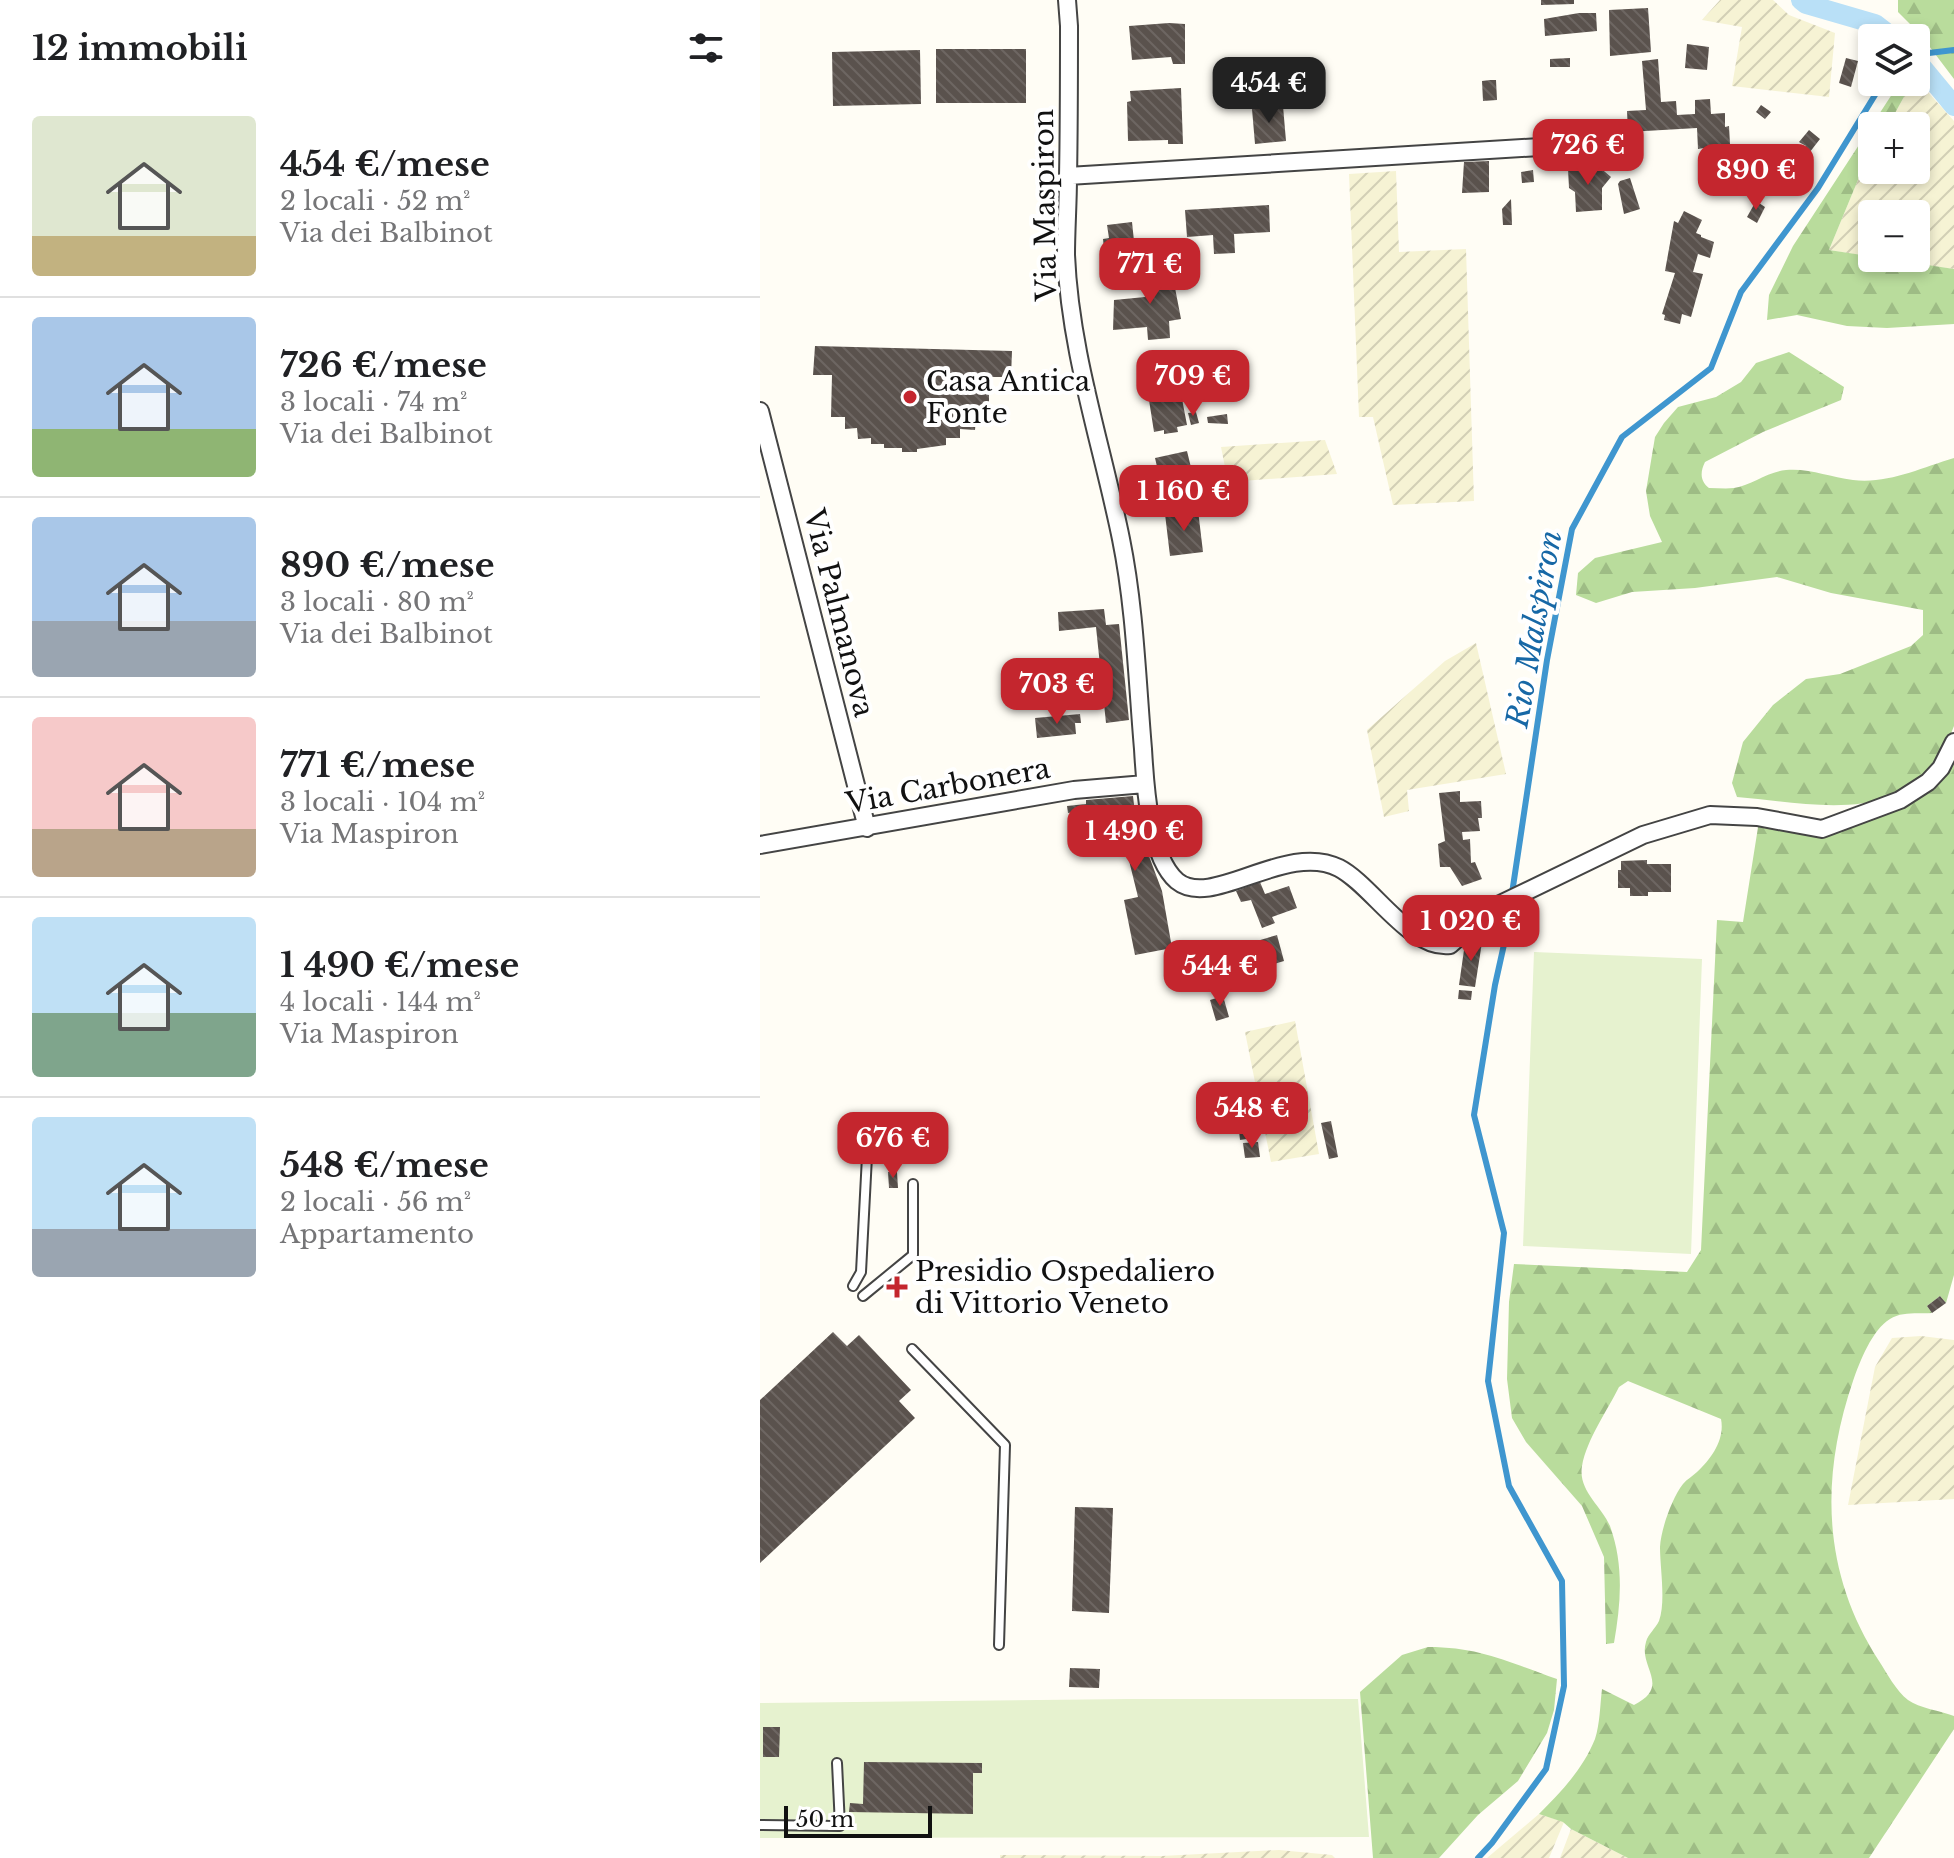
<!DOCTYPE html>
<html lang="it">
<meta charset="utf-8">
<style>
:root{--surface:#fff;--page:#f2f2f2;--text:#202124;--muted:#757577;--line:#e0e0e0;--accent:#c4262e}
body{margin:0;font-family:"Libre Baskerville",serif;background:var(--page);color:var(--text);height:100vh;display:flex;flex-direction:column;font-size:30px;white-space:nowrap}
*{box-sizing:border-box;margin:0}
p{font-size:26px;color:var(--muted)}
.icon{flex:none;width:44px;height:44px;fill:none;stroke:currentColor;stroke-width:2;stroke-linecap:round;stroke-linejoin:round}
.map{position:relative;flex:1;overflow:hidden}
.panel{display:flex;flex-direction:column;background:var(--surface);width:760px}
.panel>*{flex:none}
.tools{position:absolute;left:1098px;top:24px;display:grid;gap:16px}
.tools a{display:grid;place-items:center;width:72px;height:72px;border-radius:8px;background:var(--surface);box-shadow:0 4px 12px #0003;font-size:40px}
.scale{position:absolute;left:24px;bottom:20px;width:148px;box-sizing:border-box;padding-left:8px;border:4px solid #111;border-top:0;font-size:22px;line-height:28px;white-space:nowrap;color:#111;-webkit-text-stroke:6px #fff;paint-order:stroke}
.price{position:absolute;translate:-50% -68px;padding:0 18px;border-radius:16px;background:var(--accent);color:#fff;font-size:26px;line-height:52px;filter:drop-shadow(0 2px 4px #0008)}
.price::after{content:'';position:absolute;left:50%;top:48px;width:24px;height:18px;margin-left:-12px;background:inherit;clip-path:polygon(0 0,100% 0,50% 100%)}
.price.on{background:#222;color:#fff}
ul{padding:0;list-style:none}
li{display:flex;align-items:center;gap:24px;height:200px;padding:0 32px}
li+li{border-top:2px solid var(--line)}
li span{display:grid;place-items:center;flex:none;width:224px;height:160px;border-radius:8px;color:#555}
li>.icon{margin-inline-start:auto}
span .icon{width:96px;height:96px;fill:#fffc;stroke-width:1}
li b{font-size:34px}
h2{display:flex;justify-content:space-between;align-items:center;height:96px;padding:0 32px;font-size:34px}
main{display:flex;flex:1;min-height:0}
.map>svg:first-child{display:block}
.farmland{fill:url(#farmland-furrows)}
.forest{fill:url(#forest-firs)}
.pitch{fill:#e6f2cf}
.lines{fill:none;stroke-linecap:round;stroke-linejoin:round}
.stream{stroke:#3f96cf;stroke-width:6}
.canal{stroke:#b9e0f7;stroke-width:20}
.building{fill:url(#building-back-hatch)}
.service-casing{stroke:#444;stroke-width:12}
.minor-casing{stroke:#444;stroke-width:20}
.service{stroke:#fff;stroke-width:8}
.minor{stroke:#fff;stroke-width:16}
.poi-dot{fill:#c4262e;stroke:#fff;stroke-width:3}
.labels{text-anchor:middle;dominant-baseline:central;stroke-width:8;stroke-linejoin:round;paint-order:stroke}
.street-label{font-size:28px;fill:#111;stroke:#fff}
.poi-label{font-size:28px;fill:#111;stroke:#fff;text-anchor:start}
.water-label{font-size:30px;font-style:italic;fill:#1768a6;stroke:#fff}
</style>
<main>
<section class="panel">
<h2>12 immobili<svg class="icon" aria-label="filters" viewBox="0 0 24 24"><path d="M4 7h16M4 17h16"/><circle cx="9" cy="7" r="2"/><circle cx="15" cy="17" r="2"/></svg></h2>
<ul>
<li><span style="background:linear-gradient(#dfe7d0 75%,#c2b280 0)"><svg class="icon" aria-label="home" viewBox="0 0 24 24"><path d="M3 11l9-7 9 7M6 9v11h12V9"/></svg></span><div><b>454 €/mese</b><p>2 locali · 52 m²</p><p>Via dei Balbinot</p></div></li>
<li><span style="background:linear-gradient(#a9c7e8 70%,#8fb573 0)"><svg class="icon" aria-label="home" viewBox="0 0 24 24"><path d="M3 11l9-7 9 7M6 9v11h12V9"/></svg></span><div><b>726 €/mese</b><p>3 locali · 74 m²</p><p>Via dei Balbinot</p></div></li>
<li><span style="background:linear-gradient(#a9c7e8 65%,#9aa5b1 0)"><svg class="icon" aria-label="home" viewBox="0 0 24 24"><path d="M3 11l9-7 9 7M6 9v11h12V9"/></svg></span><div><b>890 €/mese</b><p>3 locali · 80 m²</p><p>Via dei Balbinot</p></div></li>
<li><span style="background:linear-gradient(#f6c9c9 70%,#b9a48a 0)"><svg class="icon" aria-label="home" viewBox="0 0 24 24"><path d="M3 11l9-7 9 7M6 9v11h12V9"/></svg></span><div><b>771 €/mese</b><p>3 locali · 104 m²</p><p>Via Maspiron</p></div></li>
<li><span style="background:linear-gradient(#bfe0f5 60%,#7fa58c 0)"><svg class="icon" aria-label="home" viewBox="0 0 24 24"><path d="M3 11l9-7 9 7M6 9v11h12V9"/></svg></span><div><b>1 490 €/mese</b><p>4 locali · 144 m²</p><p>Via Maspiron</p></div></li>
<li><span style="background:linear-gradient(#bfe0f5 70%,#9aa5b1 0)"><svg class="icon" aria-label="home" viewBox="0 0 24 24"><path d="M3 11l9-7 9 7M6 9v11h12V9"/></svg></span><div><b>548 €/mese</b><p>2 locali · 56 m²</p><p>Appartamento</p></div></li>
</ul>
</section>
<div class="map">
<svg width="1194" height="1858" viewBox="0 0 1194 1858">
<defs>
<pattern id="farmland-furrows" width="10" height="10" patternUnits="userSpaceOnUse" patternTransform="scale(2)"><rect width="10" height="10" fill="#f6f3d4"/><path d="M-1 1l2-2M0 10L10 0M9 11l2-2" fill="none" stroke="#d2cfb5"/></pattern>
<pattern id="forest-firs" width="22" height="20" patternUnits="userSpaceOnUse" patternTransform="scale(2)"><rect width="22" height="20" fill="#b9dc9c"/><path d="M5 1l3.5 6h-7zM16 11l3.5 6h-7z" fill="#9ebc85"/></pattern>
<pattern id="building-back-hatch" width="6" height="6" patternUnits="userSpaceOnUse" patternTransform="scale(2)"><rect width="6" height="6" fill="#5a524d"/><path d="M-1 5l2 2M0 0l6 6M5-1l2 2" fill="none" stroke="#6d6662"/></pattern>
</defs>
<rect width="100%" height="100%" fill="#fffdf5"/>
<path class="farmland" d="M960,0H1013L1029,15L1075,33L1069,97L972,86L982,27L942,20Z
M1156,79L1194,121V269L1115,258H1156V214H1112V257L1069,250L1100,175L1112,154V170H1156V126H1128L1152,82H1156Z
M636,171L639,252L706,249L714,501L633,505L613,417H599L589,174Z
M565,440L577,474L468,482L461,447Z
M716,643L746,774L647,790L649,811L624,817L607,730L685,661Z
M535,1021L559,1154L511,1162L485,1032Z
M1161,1336L1194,1340V1499L1088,1505L1115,1367L1132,1338Z
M779,1814L804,1822L789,1858H727Z
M811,1829L868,1858H800Z
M519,1850L572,1855L575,1858H240V1855L402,1856Z"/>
<path class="forest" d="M1138,0H1194V79L1160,34L1138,12Z
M1140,82H1152L1128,126H1112V154L1100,175L1069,250L1194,269V324L1127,328L1087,326L1037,315L1007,320L1009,295L1033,246Z
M1029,352L1084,387L1081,400L1003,432L945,462C940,472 940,481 949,488C957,488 966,489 974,488C992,485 1007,472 1026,470C1050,468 1069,477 1093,480C1129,484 1160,468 1194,458V726C1190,736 1186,746 1181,754C1137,827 1045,802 977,797L972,783L983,742L1013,705L1046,679L1080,674L1151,646L1163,635V610L1071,593L1017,577L935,588L872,592L836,603L816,595L818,573L835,558L902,542L890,516L886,491L895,437L904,423L918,407L956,397L981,382L996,363Z
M1194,761V1275L1186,1303L1180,1296L1167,1306L1172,1313C1159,1314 1142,1311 1130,1319C1112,1330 1100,1361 1093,1381C1060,1478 1062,1573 1119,1661C1127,1673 1136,1691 1148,1700C1159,1708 1181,1711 1194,1716V1729L1109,1858H868L811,1829L803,1822L779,1814C801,1792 823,1769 835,1739C840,1724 840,1705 842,1689L874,1705C912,1686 878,1667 886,1642C888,1634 896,1628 899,1621C906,1602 900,1568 900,1547C901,1529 912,1498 923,1484C927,1479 933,1476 937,1472C952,1458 965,1439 961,1419L868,1381L859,1387C847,1411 827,1439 822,1466C818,1491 841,1505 850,1526C864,1565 861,1603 854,1643L846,1644L844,1557L822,1506L766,1442L752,1418L747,1379L749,1302L754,1264L927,1272L941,1250L957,920L983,922L999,821L1035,831L1147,802L1166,794Z
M668,1647C720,1647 748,1662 797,1679L794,1710L787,1733L758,1781L718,1815L679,1858H613L600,1692L642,1655Z"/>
<path class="pitch" d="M774,952L942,959L931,1254L763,1246Z
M369,1699H598L609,1837L0,1838V1703Z"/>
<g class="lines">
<path class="stream" d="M1169,53L1194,50
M718,1858L732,1843L786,1769L804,1686L802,1581L749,1486L728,1381L744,1233L714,1115L735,985L745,940L787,660L812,529L862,437L951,368L981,292L1058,188L1123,82"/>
<path class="canal" d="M1041,0L1046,4L1115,24L1133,38
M1156,60L1194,106"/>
</g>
<path class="building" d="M781,0H814V4L781,5Z
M888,8L891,52L850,56L849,10Z
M819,13H836L837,31L785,36L784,19Z
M409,23L425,24V64H413L411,57L372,60L369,26Z
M927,44L949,47L947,70L925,68Z
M176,49H266V103H176Z
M160,50L161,104L73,106L72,52Z
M810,58V67H790V59Z
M1086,58L1098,61L1091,87L1079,83Z
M898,59L901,102L916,101L917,115L935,114V100L950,99L951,114L965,113V127L969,126L970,144L938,149L937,128L868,132L867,111L886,110L882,61Z
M526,63H535V90H526Z
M730,80H736L737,100L723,101L722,81Z
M421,88L423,144H408V140L368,141L367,102L371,101L370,91Z
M1001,105L1011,112L1005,119L996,112Z
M523,106L526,141L495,144L492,109Z
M1049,130L1060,139L1046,157L1040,153L1046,146L1039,142Z
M729,161V192L702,193L704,162Z
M838,166L851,177L842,188V210L816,212L815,192L809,188L808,169Z
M773,170L774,182L762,183L761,172Z
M870,178L880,209L864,214L858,184L860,181Z
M751,199L752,225H743L742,209Z
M996,201L1005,207L997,223L987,217Z
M509,205L510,232L474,234L475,253L454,254L453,235L427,237L425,210Z
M924,211L942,220L936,233L941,235V237L954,242L950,258L938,254L933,272L943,274L931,317L922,314L920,324L904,320L905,315L902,314L915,273L905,271L914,221L918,223Z
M372,222L374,241L386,240L387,251L345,258L343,239L349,238L347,225Z
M411,267L421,319L409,321L410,338L388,340L387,327L353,330L354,300L385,297L384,289L405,287L404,281L381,283L380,268Z
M55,346L252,351L251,377H229V419L216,418L215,430L200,429V438H186V445L157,449V452H142V448H124V444H111V438L98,439L97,428L85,429V417H71L72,375H53Z
M418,378L427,425L417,427L418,432L404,434V430L394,432L389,400L393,397L391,388L404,386L403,380Z
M436,412L439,423L431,425L428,413Z
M467,414L468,424L448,423L447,417Z
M427,451L434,480L402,488L395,458Z
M438,510L443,552L410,556L405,514Z
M344,609L346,625L359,624L369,720L346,723L336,627L299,631L298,612Z
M320,714L321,723H315L316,734L277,738L275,718Z
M700,791V802L721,801L722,818H718L720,831L702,832L703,840L710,839L711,863L715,862L722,879L702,886L690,867H680L678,844L685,841L679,793Z
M373,796L376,822L383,821L388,839L383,840L402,891L412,948L375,955L364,900L378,897L360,824L329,828L327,811L308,813L307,806L326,804V800Z
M887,860V864H911V892H888V896H870V888H858V870H861V861Z
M500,882L505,894L529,886L537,908L512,917L515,923L502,928L491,900L481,902L476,891Z
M517,935L524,961L475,976L467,950Z
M715,935L723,936L715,987L699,985L704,950H707Z
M699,990L712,991L711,1000L698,999Z
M463,996L469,1017L456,1021L450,1000Z
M571,1121L578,1157L569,1159L561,1123Z
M492,1129L493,1138L480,1140L479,1131Z
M498,1142L500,1157L485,1158L483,1143Z
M128,1172H137L138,1188H129Z
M1180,1296L1186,1303L1172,1313L1167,1306Z
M73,1332L87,1346L99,1335L151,1390L139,1401L155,1418L0,1563V1400Z
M315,1507L353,1508L349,1613L312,1611Z
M310,1668L340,1669L339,1688L309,1687Z
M3,1727H20L19,1757H3Z
M104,1762L222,1763V1773H213V1814L89,1812L90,1803L103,1804Z"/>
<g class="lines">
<defs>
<path id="service" d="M93,1286L101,1272L108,1137
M103,1296L153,1255V1184
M152,1349L245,1445L239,1645
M0,1825L80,1826L77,1763"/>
<path id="minor" d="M307,0L309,26C309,76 309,126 308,177C308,203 306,229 306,255C310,352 342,445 361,539C375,608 377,679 383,749C385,784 389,857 417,881C452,910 526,841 579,868C612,885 650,950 690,945L732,908L883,835L950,815L997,817L1062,829L1140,800L1168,782L1181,768L1194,742
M308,176L796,146L844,149L862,153
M0,411L107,828
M0,845L314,790L385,784"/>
</defs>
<use href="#service" class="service-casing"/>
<use href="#minor" class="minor-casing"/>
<use href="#service" class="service"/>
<use href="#minor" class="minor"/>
</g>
<g class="poi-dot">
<circle cx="150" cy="397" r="8"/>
<path d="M133 1275h8v8h8v8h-8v8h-8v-8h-8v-8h8z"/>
</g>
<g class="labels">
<g class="street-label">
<text transform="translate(285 205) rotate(-91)">Via Maspiron</text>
<text transform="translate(79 613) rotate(76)">Via Palmanova</text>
<text transform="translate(188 786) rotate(-10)">Via Carbonera</text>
</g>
<g class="poi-label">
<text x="166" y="381">Casa Antica<tspan x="166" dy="32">Fonte</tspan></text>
<text x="155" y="1271">Presidio Ospedaliero<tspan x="155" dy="32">di Vittorio Veneto</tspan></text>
</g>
<g class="water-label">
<text transform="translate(774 629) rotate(-80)">Rio Malspiron</text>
</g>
</g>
</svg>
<div class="tools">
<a><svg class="icon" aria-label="layers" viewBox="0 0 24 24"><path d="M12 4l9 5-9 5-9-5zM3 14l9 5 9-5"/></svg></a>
<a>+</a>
<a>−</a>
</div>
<div class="scale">50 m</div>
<b class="price on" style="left:509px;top:125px">454 €</b>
<b class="price" style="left:828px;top:187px">726 €</b>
<b class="price" style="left:996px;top:212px">890 €</b>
<b class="price" style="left:390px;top:306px">771 €</b>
<b class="price" style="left:433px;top:418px">709 €</b>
<b class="price" style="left:424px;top:533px">1 160 €</b>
<b class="price" style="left:297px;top:726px">703 €</b>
<b class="price" style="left:375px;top:873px">1 490 €</b>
<b class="price" style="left:711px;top:963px">1 020 €</b>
<b class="price" style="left:460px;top:1008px">544 €</b>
<b class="price" style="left:492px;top:1150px">548 €</b>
<b class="price" style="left:133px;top:1180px">676 €</b>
</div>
</main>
